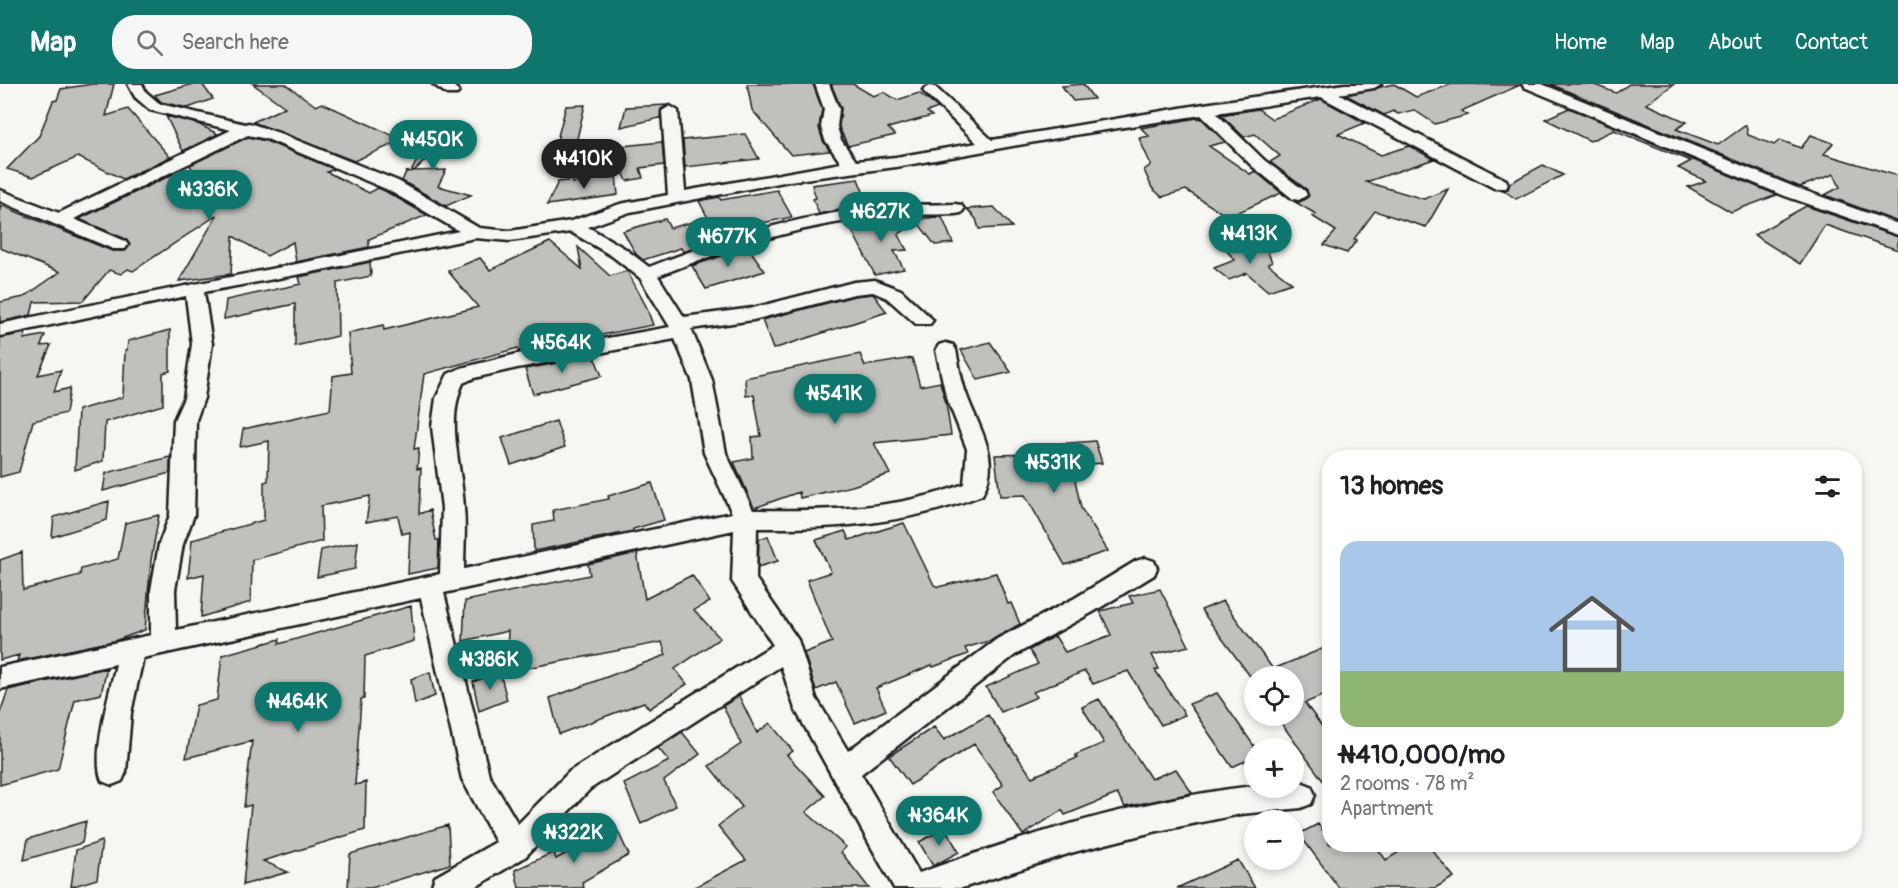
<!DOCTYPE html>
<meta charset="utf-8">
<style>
:root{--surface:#fff;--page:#f6f6f6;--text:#202124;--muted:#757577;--accent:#0f766e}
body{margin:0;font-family:Pangolin,sans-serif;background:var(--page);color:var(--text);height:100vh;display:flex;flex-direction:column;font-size:22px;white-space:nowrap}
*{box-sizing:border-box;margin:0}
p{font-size:20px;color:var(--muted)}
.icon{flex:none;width:33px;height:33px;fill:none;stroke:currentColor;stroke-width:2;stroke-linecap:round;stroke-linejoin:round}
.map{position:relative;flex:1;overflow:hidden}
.panel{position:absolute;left:1322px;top:366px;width:540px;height:402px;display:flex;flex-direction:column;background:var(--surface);border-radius:24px;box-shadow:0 3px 9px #0003}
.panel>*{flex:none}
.controls{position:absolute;left:1244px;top:582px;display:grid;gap:12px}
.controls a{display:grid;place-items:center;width:60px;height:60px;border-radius:50%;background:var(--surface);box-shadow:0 3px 9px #0003;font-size:30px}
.price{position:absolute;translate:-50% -51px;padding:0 14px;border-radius:21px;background:var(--accent);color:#fff;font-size:20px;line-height:39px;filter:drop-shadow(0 2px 3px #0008)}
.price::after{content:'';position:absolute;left:50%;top:36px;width:18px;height:14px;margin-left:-9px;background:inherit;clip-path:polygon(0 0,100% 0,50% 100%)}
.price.selected{background:#222;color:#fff}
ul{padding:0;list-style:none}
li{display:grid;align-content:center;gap:12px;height:318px;padding:0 18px}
li span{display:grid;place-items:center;height:186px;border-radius:18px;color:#555}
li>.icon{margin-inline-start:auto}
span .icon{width:108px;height:108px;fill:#fffc;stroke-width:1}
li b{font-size:26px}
h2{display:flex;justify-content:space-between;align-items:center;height:72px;padding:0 18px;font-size:26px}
header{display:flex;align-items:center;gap:36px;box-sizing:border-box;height:84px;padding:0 30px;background:var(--accent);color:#fff}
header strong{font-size:28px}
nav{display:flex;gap:33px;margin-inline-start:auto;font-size:21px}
.search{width:420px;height:54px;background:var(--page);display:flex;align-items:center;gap:15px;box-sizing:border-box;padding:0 21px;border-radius:24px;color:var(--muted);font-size:22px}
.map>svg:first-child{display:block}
.building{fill:#c0c0bd;stroke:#1c1c1c;stroke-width:1.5}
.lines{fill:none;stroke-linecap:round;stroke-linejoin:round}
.minor-casing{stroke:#1c1c1c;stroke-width:5}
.minor{fill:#f6f6f2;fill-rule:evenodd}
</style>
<header>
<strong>Map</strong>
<div class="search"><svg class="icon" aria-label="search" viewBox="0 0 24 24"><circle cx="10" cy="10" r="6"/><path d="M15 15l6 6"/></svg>Search here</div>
<nav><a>Home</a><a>Map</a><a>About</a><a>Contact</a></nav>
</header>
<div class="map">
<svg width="1898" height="804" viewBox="0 0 1898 804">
<rect width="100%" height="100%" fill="#f6f6f2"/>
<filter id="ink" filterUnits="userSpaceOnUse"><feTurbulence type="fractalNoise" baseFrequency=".0167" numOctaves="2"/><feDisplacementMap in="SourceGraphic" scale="12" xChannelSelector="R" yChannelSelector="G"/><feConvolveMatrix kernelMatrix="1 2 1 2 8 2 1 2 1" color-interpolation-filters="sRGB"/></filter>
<g filter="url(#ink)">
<path class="building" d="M92,0H114L106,32L128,25L170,73L123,95L78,73L33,93L7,85L39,52L53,17L57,16L61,5Z
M193,0H202L213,15L188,24L161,18L155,11Z
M253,0H285L316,22L322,19L403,56L354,77L253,38L285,23Z
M747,0H813L822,25L819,44L823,57L830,67L791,71L752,26Z
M831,0H853L873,12L884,8L897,16L919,9L938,24L927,28L932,32L888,44L895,51L848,62L839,43L841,24Z
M1083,0L1094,15L1073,17L1062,2Z
M1394,0L1416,13L1452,0L1520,1L1461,27L1468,31L1435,40L1414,26L1398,30L1393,27L1384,31L1346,11Z
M1550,0H1592L1616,9L1629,0H1674L1646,20L1687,38L1676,45L1718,61L1746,41L1748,51L1774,61L1780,56L1801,64L1811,51L1833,59L1824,70L1898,92V138L1825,111L1840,103L1834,90L1800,103Z
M1321,15L1365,39L1338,50L1381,71L1409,62L1434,75L1366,98L1424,115L1448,105L1426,143L1375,127L1354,155L1357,156L1347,169L1324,161L1336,147L1312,132L1316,130L1295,118H1300L1308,113L1307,106L1270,78L1280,72L1255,50L1244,53L1221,31L1258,25L1272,35Z
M585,21L576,59L556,60L566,22Z
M668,21L661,25L660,34L621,43L626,23Z
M1569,24L1777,111L1731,128L1688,103L1706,97L1678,84L1691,77L1614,46L1590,57L1545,35Z
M166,32L198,40L218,50L183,67Z
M1197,34L1202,35L1225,58L1209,62L1250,90L1255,87L1285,112L1281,109L1228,133L1186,106L1162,113L1152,104L1144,86L1151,81L1139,54L1149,52L1141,44Z
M436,40L455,49L414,87L446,86L438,102L471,111L446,122L402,97L406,88L414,87L412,86Z
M745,50L759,75L685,83L683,56Z
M248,53L266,57L334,85L327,88L369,109L378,104L385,107L427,131L369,155V163L296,178L293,158L267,172L233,152L231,190L179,197L217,131L133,187L128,185L121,190L109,186L83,217L34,218L31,231L0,238V218L24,213L60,188L0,164V121L112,167H125L130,161L126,155L79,135L182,86L199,105L201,103L190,81Z
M662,58L664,81L640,84L643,94L627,97L612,63Z
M1543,81L1563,91L1516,115L1503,106L1508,105L1510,99Z
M616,91L618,111L547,121L558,98L573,96V99Z
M858,95L868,120L819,130L813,115L816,114L812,101Z
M777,106L792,133L752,141L754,145L683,168L681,164L643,176L636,170L623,147L665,135L670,144L708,134L699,117L719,113L721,116Z
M1806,122L1898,153V166L1825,141L1800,180L1754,151Z
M994,123L1012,143L979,145L976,135L967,125Z
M904,133L909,143L898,151L907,166L894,167L904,185L875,191L848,139Z
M942,133L953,159L935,161L915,135Z
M1234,151L1253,169L1266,164L1272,178L1268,180L1292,199L1268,207L1247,189L1229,196L1214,184L1235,176L1216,155Z
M550,158L582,185L578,163L610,192L627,187L646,222L653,241L519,267L518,264L424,290L414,365L419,364L417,385L421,384L419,430L430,426L436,456H439L438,484L408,490L410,448L402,450L398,432L366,438L370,412L321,422L322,457L252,476L251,518L201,533L204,490L188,494L192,456L264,436V398L268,397L269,357L240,363L243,345L330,326L333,292L351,289L348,249L383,241L384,246L478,223L448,187L480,174L490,186Z
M748,163L765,187L706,205L692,182Z
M370,178L371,192L337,199L338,252L295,262V220L224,235L226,216L301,200L299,193Z
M873,210L887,228L773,265L762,236L854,212Z
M170,246V287L163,289V321L105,338L103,377L75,386L78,326L123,313L125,267L127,266L128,257Z
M26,249L24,255L45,251L41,262L51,261L38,291L61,286L54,308L70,304L66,329L33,337L19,388L0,393V254Z
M990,258L1011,288L978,296L961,266Z
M860,270L865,282L912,274L920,302L940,298L946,319L951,351L874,359L890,390L852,402L800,414L799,408L754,424L734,378L753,374L752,353L761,352L754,311L746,312L745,294Z
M594,272L602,292L533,310L525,285Z
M556,337L565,363L511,381L502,354Z
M1095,357L1102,379L1072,382L1081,424L1108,467L1065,481L1025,411L1000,412L995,371L1033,370L1031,362Z
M170,373V389L103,407L106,389Z
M652,399L664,436L633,445V447L534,467L533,441L554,437L553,426L609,415L608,412Z
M109,417L107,436L52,453L54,433Z
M159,431L151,476L145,546L114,557L17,577L19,571L0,576V476L22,468L23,506L80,491L81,485L118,475L125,439Z
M904,439L934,501L938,503L996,489L1008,520L1011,519L1020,540L992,556L965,564L968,570L933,583L932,581L876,604L886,626L855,639L836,598L816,606L804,569L832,558L807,496L831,488L816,456L845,447L849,456Z
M768,452L778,477L758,483L759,455Z
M358,458L355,485L317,493L321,466Z
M637,469L645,515L692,491L710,518L694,526L720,554L675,585L687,600L649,625L644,618L559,650L550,614L666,571L662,558L506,588L508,547L463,557L465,517L590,491L588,480Z
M1160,505L1189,562L1152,571L1159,585L1155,586L1185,631L1161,641L1128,587L1093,600L1085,587L1033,608L1037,613L1001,628L986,603L1038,580L1029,566L1055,552L1065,568L1111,551L1100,527L1133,519L1129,512Z
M1223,517L1273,585L1329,562V609L1305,619L1329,652V705L1276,632H1293V592H1250L1201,526Z
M411,522L414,557L365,572L364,615H361L355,701L366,698L365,746L263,777L288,788L243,801L251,721L244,723L252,657L186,674L196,621L217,616L222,571L280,555L279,560Z
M107,584L101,610L75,616L58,685L0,701V629L8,606Z
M430,588L435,612L415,620L411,595Z
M500,588L507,616L479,627L473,598Z
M1217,609L1254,662V673L1232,683L1189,620Z
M739,612L757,649L770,639L793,667L787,671L825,712L806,728L846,763L841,768L869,804H693L746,776L718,742L742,723L709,682L741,660L723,622Z
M1099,615L1151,695L1176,685L1192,709L1125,723L1117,710L1065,731L1062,726L1023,751L993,708L1003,701L974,660L910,701L889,672L934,643L944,656L988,631L1032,693L1077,674L1075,671L1104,659L1082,623Z
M682,648L700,670L664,697L676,722L641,740L624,700L669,677L658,664Z
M86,737L82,759L24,776L28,755Z
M1318,740L1329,755V760H1374L1386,776L1412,760H1427L1454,793L1435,804H1339L1299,750Z
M448,741L450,780L371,804H348L350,770Z
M615,741L629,771L582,798L584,804H519L515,786L554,768L556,775Z
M945,744L959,768L933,782L919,758Z
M102,757L97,795L71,803L76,766Z
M1238,776L1255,804H1177Z"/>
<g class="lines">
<defs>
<path id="minor" d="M128,0H142L146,8L160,20L245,40L249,39L279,49L398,97L479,144L510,147L571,137L620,120L668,111L662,27L670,22L678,27L685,107L841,79L825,56L821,43L824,25L815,0H829L839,25L837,43L841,56L856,77L896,73L977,59L925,9L923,6L930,2L935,3L992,56L1204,20L1345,0H1381L1374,4L1339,10L1506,96L1508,100L1506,104H1494L1321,13L1216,29L1264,76L1305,107L1307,111L1299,116L1293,115L1252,82L1201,31L1074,51L896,83L789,97L630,128L588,143L624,164L649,183C725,153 804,130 886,122C909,120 932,121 955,120L961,121L964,125L961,129L955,130C932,131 909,130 887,132C807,139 731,163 658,192L684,233L753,224L854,198L875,196L901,206L933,236L930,240H916L887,214L873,208L854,210L753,236L691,245L712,296L726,369L753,426C825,427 897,426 964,400L967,365L946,312L936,266L939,261L946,259L953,261L956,266C959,281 961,297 967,312C979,345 1002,375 982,411C909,440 835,445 757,444L756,495L798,556L816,614L848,667L997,555L1075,514L1136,477L1145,474L1154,477L1157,484L1154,491L1093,528L1015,571L861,690L919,789C1022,752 1145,714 1254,702V704H1293V698H1301L1311,702L1315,711L1311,720L1301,724L1241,730L1153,748L1074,768L962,804H894L795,625L781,582L590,705L525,773L474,804H431L435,793L496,758L462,695L421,514L143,574L131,629L126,688L122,697L112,701L102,697C91,673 110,607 116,580L0,605V583L151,551V506L159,460L170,431L174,336L184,314L192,260L186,212L0,252V240C153,207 306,179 459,147L386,105L267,55L248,51L74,135L125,157L128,161L125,165H113L0,117V106L59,129L231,46L150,26L135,13ZM571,148L612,172L640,194L670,243L517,270L461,284L448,290L436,314L432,343L442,424L440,490L176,546L175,506L183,460L194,431L196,336L204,314L212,260L204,208L317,187L475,154L510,157ZM675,255L692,296L704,369L732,429L464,485C464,465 466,444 464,424C462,382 445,339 463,299L474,294L517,284ZM734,446L732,497L773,561L570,687L518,740L489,691L444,509Z
M433,0H451L459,7L457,10H447Z
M1522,0H1542L1797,104L1898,140V151L1785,112L1524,3Z"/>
</defs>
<use href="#minor" class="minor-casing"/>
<use href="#minor" class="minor"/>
</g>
</g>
</svg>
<div class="controls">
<a><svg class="icon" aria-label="locate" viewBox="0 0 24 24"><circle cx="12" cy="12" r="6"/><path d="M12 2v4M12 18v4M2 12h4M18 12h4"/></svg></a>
<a>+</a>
<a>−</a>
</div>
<b class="price" style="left:433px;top:87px">₦450K</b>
<b class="price selected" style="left:584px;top:106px">₦410K</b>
<b class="price" style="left:209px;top:137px">₦336K</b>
<b class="price" style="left:881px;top:159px">₦627K</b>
<b class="price" style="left:1250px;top:181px">₦413K</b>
<b class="price" style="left:728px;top:184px">₦677K</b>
<b class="price" style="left:562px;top:290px">₦564K</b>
<b class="price" style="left:835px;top:341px">₦541K</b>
<b class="price" style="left:1054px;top:410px">₦531K</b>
<b class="price" style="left:490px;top:607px">₦386K</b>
<b class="price" style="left:298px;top:649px">₦464K</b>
<b class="price" style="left:939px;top:763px">₦364K</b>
<b class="price" style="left:574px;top:780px">₦322K</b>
<section class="panel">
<h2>13 homes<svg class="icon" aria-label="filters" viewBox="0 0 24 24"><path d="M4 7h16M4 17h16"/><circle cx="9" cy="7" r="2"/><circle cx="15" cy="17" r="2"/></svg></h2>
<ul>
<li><span style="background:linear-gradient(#a9c7e8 70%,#8fb573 0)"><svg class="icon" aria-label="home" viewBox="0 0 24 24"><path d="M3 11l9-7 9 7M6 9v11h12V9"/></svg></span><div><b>₦410,000/mo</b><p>2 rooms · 78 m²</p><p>Apartment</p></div></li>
</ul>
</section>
</div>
